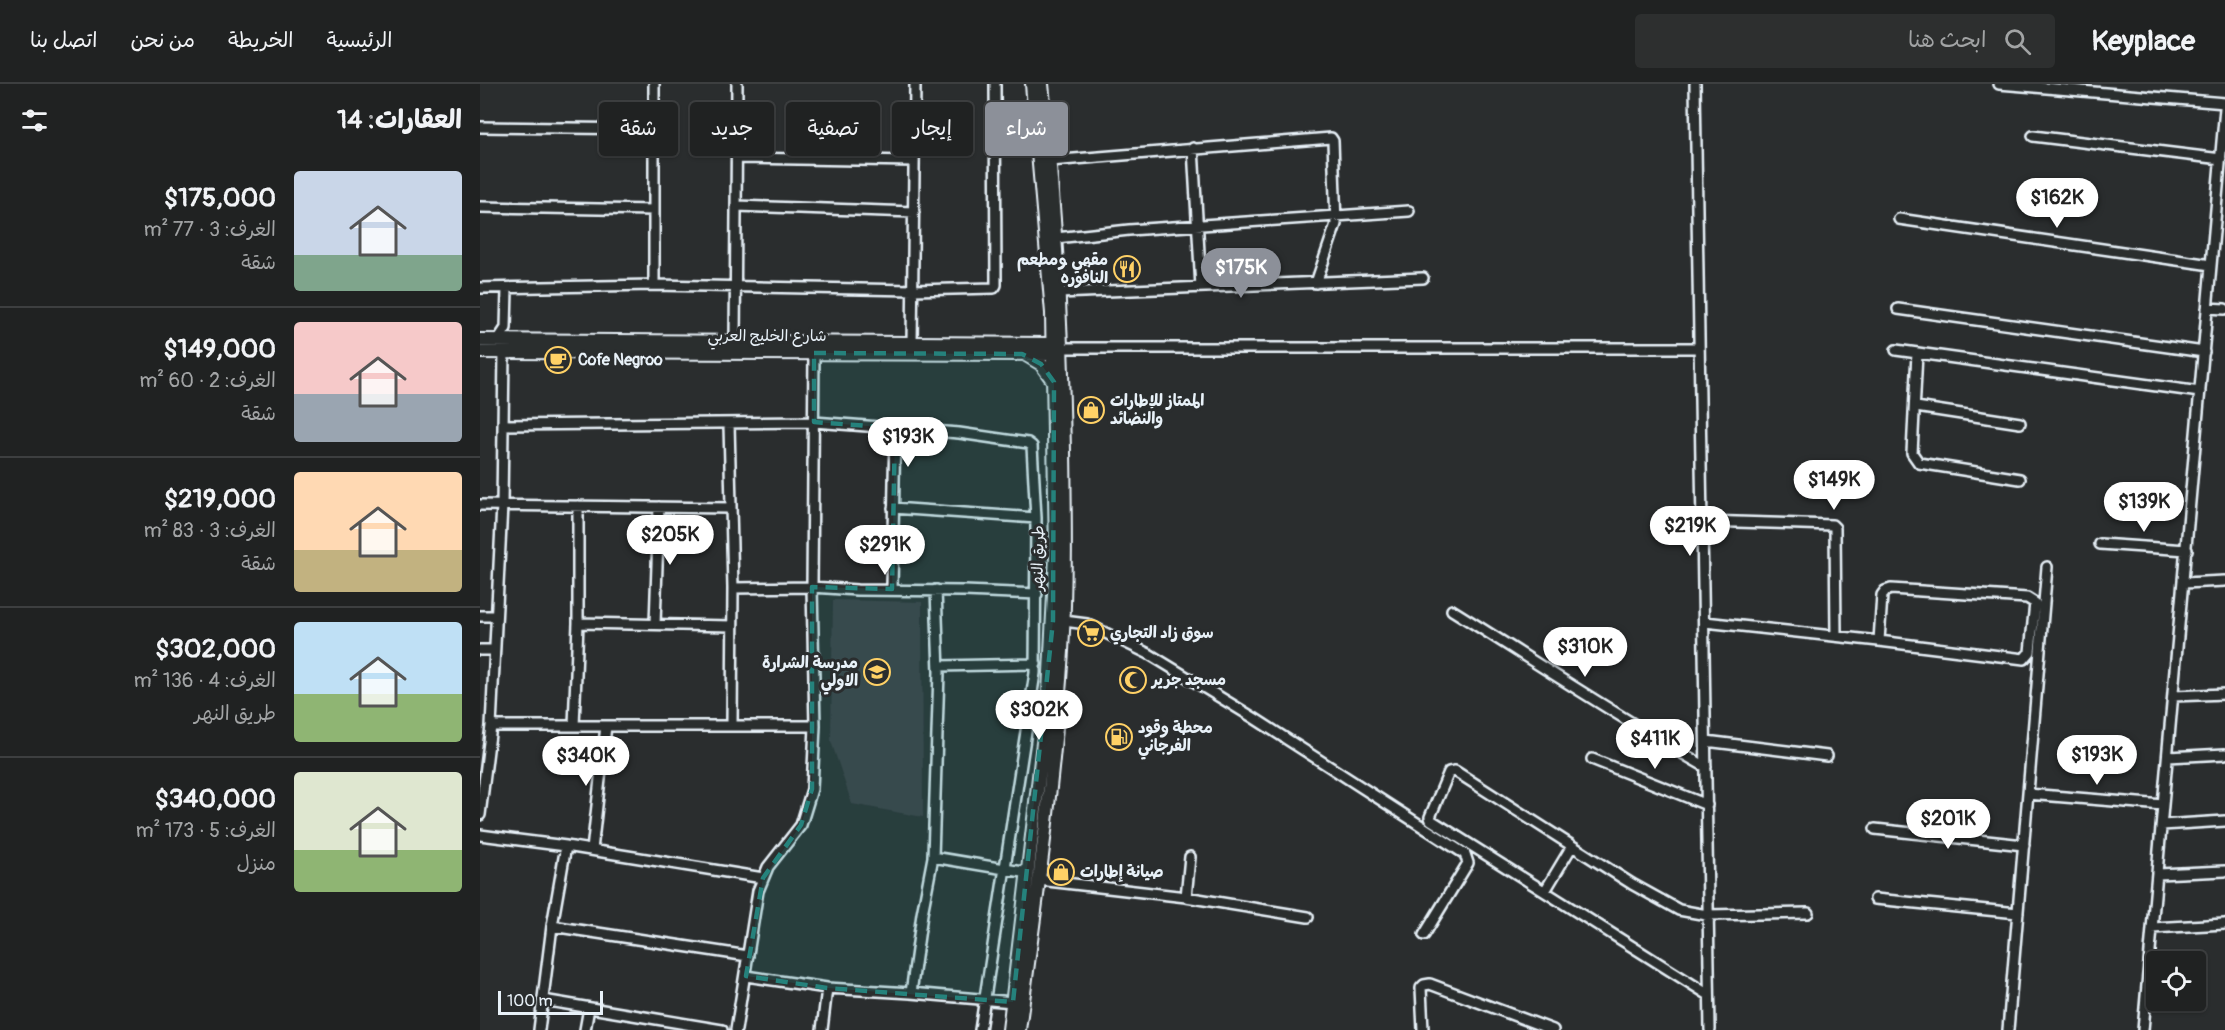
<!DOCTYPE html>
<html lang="ar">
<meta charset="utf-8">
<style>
:root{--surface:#202222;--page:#2d2f2f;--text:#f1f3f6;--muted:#a2a4a5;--line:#3d3f40;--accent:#8c9099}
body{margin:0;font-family:Pangolin,"Playpen Sans Arabic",sans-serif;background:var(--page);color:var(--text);direction:rtl;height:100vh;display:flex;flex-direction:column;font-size:22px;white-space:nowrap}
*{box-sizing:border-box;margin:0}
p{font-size:20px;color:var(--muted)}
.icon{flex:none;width:33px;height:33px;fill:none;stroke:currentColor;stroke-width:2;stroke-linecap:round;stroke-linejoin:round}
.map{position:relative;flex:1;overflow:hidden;direction:ltr}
.details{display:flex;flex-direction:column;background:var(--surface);width:480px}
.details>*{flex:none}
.guide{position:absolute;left:18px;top:18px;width:570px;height:54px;direction:rtl;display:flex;gap:12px}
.tools{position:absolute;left:1666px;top:867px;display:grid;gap:12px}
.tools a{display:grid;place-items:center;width:60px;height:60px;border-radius:6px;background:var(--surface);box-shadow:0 2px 4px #0004,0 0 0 2px var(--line);font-size:30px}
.scale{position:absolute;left:18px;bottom:15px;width:105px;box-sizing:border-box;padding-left:6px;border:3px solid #e8f1f8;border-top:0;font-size:16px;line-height:21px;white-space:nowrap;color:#e8f1f8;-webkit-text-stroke:4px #2a2d2e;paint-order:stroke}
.price{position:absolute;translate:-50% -51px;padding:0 14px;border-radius:21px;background:#fff;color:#222;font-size:20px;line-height:39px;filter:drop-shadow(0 2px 3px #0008)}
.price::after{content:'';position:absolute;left:50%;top:36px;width:18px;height:14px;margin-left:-9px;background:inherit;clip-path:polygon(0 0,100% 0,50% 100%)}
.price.current{background:var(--accent);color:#fff}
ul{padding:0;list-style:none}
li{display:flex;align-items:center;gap:18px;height:150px;padding:0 18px}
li+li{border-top:2px solid var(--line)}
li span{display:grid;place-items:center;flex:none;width:168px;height:120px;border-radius:6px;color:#555}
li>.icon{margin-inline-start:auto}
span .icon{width:72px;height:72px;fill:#fffc;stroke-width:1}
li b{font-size:26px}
h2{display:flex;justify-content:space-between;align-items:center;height:72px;padding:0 18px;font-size:26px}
.pill{padding:0 21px;border-radius:6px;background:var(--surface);box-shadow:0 2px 4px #0004,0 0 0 2px var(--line);font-size:21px;line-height:54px}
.pill.current{background:var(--accent);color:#fff}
header{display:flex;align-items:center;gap:36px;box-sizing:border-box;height:84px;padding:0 30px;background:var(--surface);border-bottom:2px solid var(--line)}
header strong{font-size:28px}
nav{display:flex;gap:33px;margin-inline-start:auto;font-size:21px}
.search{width:420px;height:54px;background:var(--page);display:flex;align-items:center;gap:15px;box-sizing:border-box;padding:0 21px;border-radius:6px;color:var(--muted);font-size:22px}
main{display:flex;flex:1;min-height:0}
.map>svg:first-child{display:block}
.built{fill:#3d3c42}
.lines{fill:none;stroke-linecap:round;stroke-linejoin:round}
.minor-casing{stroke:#e8f1f8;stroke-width:14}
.major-casing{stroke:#e8f1f8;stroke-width:16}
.minor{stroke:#2a2d2e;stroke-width:9}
.major{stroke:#2a2d2e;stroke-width:12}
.marked{fill:#25827c;fill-opacity:0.2;stroke:#25827c;stroke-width:4.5;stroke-dasharray:12 8;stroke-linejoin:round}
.labels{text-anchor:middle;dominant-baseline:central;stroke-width:6;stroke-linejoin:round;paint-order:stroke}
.poi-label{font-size:16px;font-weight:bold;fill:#e8f1f8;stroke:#2a2d2e;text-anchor:start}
.street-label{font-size:16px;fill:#e8f1f8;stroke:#2a2d2e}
</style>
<header>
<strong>Keyplace</strong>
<div class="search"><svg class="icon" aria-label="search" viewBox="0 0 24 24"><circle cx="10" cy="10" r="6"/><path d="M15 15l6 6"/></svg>ابحث هنا</div>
<nav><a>الرئيسية</a><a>الخريطة</a><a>من نحن</a><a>اتصل بنا</a></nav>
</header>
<main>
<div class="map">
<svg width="1745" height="946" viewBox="0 0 1745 946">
<rect width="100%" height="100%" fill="#2a2d2e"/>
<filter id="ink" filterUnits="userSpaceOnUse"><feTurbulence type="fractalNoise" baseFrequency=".0167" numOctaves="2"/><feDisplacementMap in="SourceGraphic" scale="12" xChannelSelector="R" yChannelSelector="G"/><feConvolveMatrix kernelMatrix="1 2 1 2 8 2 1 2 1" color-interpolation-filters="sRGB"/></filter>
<g filter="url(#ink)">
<path class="built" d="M353,516L442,518L443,733L372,720L351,657Z"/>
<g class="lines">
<defs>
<path id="minor" d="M174,0V201
M1215,0L1230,946
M1519,0L1745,19
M0,43L174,45
M1553,52L1741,75
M713,64L721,203
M258,74L434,77
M570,77L851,54L853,57L856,140L836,199
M257,122L434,128
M0,123L174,126
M1419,135L1731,181
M576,154L649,146L929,127
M0,204L174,201L433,206L514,204L516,201L515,0
M579,209L943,194
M1727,224L1745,225
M1418,225L1724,268
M18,256L26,244L27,205
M255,257L257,0
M432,260L435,0
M582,264H1219
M1416,266L1720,308
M1437,269L1432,369L1439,379L1540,395
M1436,323L1540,339
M249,340L253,504L252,641
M23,341L334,338L479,349L548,359L552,362L556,434L555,589L500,946
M0,421L251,424
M413,424L556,434
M1223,437L1352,441L1355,444L1356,552
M1620,460L1707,466
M1704,499L1745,497
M253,504L332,503L377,506L484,507L557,510
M412,505L415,344
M972,526C1057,579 1140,634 1226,683
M0,532H16
M584,537L607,540L669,570L774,634L985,770L988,779L944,851
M1225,538L1399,557L1544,575L1550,568L1555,519L1547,514L1411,505L1405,507L1402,511L1399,557
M98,539L252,542
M175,540L179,423
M0,566H14
M459,582L556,580
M1693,612L1745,610
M11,642H335
M94,642L98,539V422
M1226,657L1347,672
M1688,673L1745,670
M1112,675L1227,721
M1548,710L1683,721
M0,731L11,642L22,421L24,268
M1682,741L1745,737
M1395,745L1544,761
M0,751L86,762L283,794
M112,766L126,642
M453,773L549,789
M1678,790L1745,787
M559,796L706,813L828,833
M1065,807L1092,762
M706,813L710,773
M1395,815L1538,829
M72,842L268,872
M1672,844L1745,840
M266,892L347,904L431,909L533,918
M431,909L442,830L453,773L459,588L456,506
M1229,911L951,736L950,733L969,688L975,687L1152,800L1199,826L1227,831L1328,829
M63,916L242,946
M59,946L72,842L86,762
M105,946L109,924
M256,946L278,807L288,783L321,741L332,705L335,642L332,503L334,269
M342,946L347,904
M943,946L941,904L944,901L950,900L1073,946
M1528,946L1567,483
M1663,946L1745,24"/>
<path id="major" d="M0,256L572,260
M0,268L573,270
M546,271L561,280L574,298
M529,946L569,608L576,472L572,229L552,0
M539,946C556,820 574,694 582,567C586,500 585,433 584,367C582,244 575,122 562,0"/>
</defs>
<use href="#minor" class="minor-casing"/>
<use href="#major" class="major-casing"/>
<use href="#minor" class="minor"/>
<use href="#major" class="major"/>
</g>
</g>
<path class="marked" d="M334,269L542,270L561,280L574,298L573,537L533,918L347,904L266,892L283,794L321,741L332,705V503L412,505L415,344L334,338Z"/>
<defs>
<symbol id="restaurant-ring" viewBox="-11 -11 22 22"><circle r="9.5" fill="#2a2d2e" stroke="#ffd166" stroke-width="1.5"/><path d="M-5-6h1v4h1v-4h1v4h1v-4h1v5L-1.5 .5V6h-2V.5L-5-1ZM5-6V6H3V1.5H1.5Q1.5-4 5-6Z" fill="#ffd166"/></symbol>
<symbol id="cafe-ring" viewBox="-11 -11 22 22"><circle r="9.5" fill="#2a2d2e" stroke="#ffd166" stroke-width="1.5"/><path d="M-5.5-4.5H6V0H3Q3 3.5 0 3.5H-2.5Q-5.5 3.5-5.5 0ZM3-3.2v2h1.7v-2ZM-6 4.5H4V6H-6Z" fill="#ffd166"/></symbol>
<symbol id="shop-ring" viewBox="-11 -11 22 22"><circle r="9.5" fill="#2a2d2e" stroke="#ffd166" stroke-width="1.5"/><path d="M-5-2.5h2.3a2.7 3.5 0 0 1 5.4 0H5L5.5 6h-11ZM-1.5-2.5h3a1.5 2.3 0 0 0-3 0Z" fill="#ffd166"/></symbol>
<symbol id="supermarket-ring" viewBox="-11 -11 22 22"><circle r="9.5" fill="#2a2d2e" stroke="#ffd166" stroke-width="1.5"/><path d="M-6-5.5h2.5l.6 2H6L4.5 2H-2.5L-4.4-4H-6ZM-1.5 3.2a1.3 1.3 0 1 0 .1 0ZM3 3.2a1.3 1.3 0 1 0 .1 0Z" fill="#ffd166"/></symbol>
<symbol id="school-ring" viewBox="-11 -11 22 22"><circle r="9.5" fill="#2a2d2e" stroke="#ffd166" stroke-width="1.5"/><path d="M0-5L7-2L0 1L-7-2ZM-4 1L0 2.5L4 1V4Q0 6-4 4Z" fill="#ffd166"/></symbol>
<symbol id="mosque-ring" viewBox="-11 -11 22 22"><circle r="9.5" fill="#2a2d2e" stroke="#ffd166" stroke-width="1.5"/><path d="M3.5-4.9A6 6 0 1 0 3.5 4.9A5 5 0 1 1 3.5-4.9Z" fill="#ffd166"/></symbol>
<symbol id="fuel-ring" viewBox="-11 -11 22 22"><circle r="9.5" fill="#2a2d2e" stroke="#ffd166" stroke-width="1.5"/><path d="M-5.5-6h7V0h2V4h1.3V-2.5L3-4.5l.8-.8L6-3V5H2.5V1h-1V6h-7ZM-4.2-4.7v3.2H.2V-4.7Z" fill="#ffd166"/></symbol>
</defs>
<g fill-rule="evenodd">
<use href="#restaurant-ring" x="632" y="170" width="30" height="30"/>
<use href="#cafe-ring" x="63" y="261" width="30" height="30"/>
<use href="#shop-ring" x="596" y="311" width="30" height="30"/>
<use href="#supermarket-ring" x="596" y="534" width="30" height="30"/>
<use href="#school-ring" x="382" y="573" width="30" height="30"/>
<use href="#mosque-ring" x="638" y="581" width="30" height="30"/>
<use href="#fuel-ring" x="624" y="638" width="30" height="30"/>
<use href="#shop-ring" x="566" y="773" width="30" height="30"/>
</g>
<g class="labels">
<g class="poi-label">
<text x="628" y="176" text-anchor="end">مقهي ومطعم<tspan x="628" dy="18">النافوره</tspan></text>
<text x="98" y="276">Cofe Negroo</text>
<text x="630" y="317">الممتاز للإطارات<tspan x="630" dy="18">والنضائد</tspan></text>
<text x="630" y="549">سوق زاد التجاري</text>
<text x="378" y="579" text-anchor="end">مدرسة الشرارة<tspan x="378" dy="18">الاولي</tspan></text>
<text x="672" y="596">مسجد جرير</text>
<text x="658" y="644">محطة وقود<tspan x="658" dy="18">الفرجاني</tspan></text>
<text x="600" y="788">صيانة إطارات</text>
</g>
<g class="street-label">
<text x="287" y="252">شارع الخليج العربي</text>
<text transform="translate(558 474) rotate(-89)">طريق النهر</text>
</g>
</g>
</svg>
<div class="tools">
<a><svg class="icon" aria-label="locate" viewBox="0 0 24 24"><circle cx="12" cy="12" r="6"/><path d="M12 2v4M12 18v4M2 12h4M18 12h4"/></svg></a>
</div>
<div class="scale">100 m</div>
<b class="price" style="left:1577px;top:145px">$162K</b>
<b class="price current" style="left:761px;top:215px">$175K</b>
<b class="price" style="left:428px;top:384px">$193K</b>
<b class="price" style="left:1354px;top:427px">$149K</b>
<b class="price" style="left:1664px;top:449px">$139K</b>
<b class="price" style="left:1210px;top:473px">$219K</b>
<b class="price" style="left:190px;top:482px">$205K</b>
<b class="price" style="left:405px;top:492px">$291K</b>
<b class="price" style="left:1105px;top:594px">$310K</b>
<b class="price" style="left:559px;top:657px">$302K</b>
<b class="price" style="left:1175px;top:686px">$411K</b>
<b class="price" style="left:1617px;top:702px">$193K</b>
<b class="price" style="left:106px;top:703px">$340K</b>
<b class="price" style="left:1468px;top:766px">$201K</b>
<div class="guide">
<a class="pill current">شراء</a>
<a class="pill">إيجار</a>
<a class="pill">تصفية</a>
<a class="pill">جديد</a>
<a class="pill">شقة</a>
</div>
</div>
<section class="details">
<h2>العقارات: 14<svg class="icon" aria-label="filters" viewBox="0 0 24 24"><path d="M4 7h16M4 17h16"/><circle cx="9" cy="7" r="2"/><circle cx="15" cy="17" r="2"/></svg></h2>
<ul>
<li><span style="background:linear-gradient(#c9d6e8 70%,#7fa58c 0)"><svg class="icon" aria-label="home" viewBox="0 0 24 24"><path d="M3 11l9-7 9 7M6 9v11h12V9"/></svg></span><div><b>$175,000</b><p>الغرف: 3 · 77 m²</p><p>شقة</p></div></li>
<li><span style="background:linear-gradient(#f6c9c9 60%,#9aa5b1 0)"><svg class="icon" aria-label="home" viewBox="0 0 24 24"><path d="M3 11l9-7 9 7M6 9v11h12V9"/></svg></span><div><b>$149,000</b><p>الغرف: 2 · 60 m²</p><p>شقة</p></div></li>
<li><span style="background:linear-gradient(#ffd9b3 65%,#c2b280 0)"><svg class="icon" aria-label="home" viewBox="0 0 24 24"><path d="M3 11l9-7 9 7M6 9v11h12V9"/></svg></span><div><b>$219,000</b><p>الغرف: 3 · 83 m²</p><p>شقة</p></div></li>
<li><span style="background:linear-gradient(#bfe0f5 60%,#8fb573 0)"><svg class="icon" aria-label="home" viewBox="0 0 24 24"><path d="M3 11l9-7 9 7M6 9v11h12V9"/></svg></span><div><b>$302,000</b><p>الغرف: 4 · 136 m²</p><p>طريق النهر</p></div></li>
<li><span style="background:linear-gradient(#dfe7d0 65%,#8fb573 0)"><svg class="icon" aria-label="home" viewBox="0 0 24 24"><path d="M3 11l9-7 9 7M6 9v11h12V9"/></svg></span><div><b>$340,000</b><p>الغرف: 5 · 173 m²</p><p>منزل</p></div></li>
</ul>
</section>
</main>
